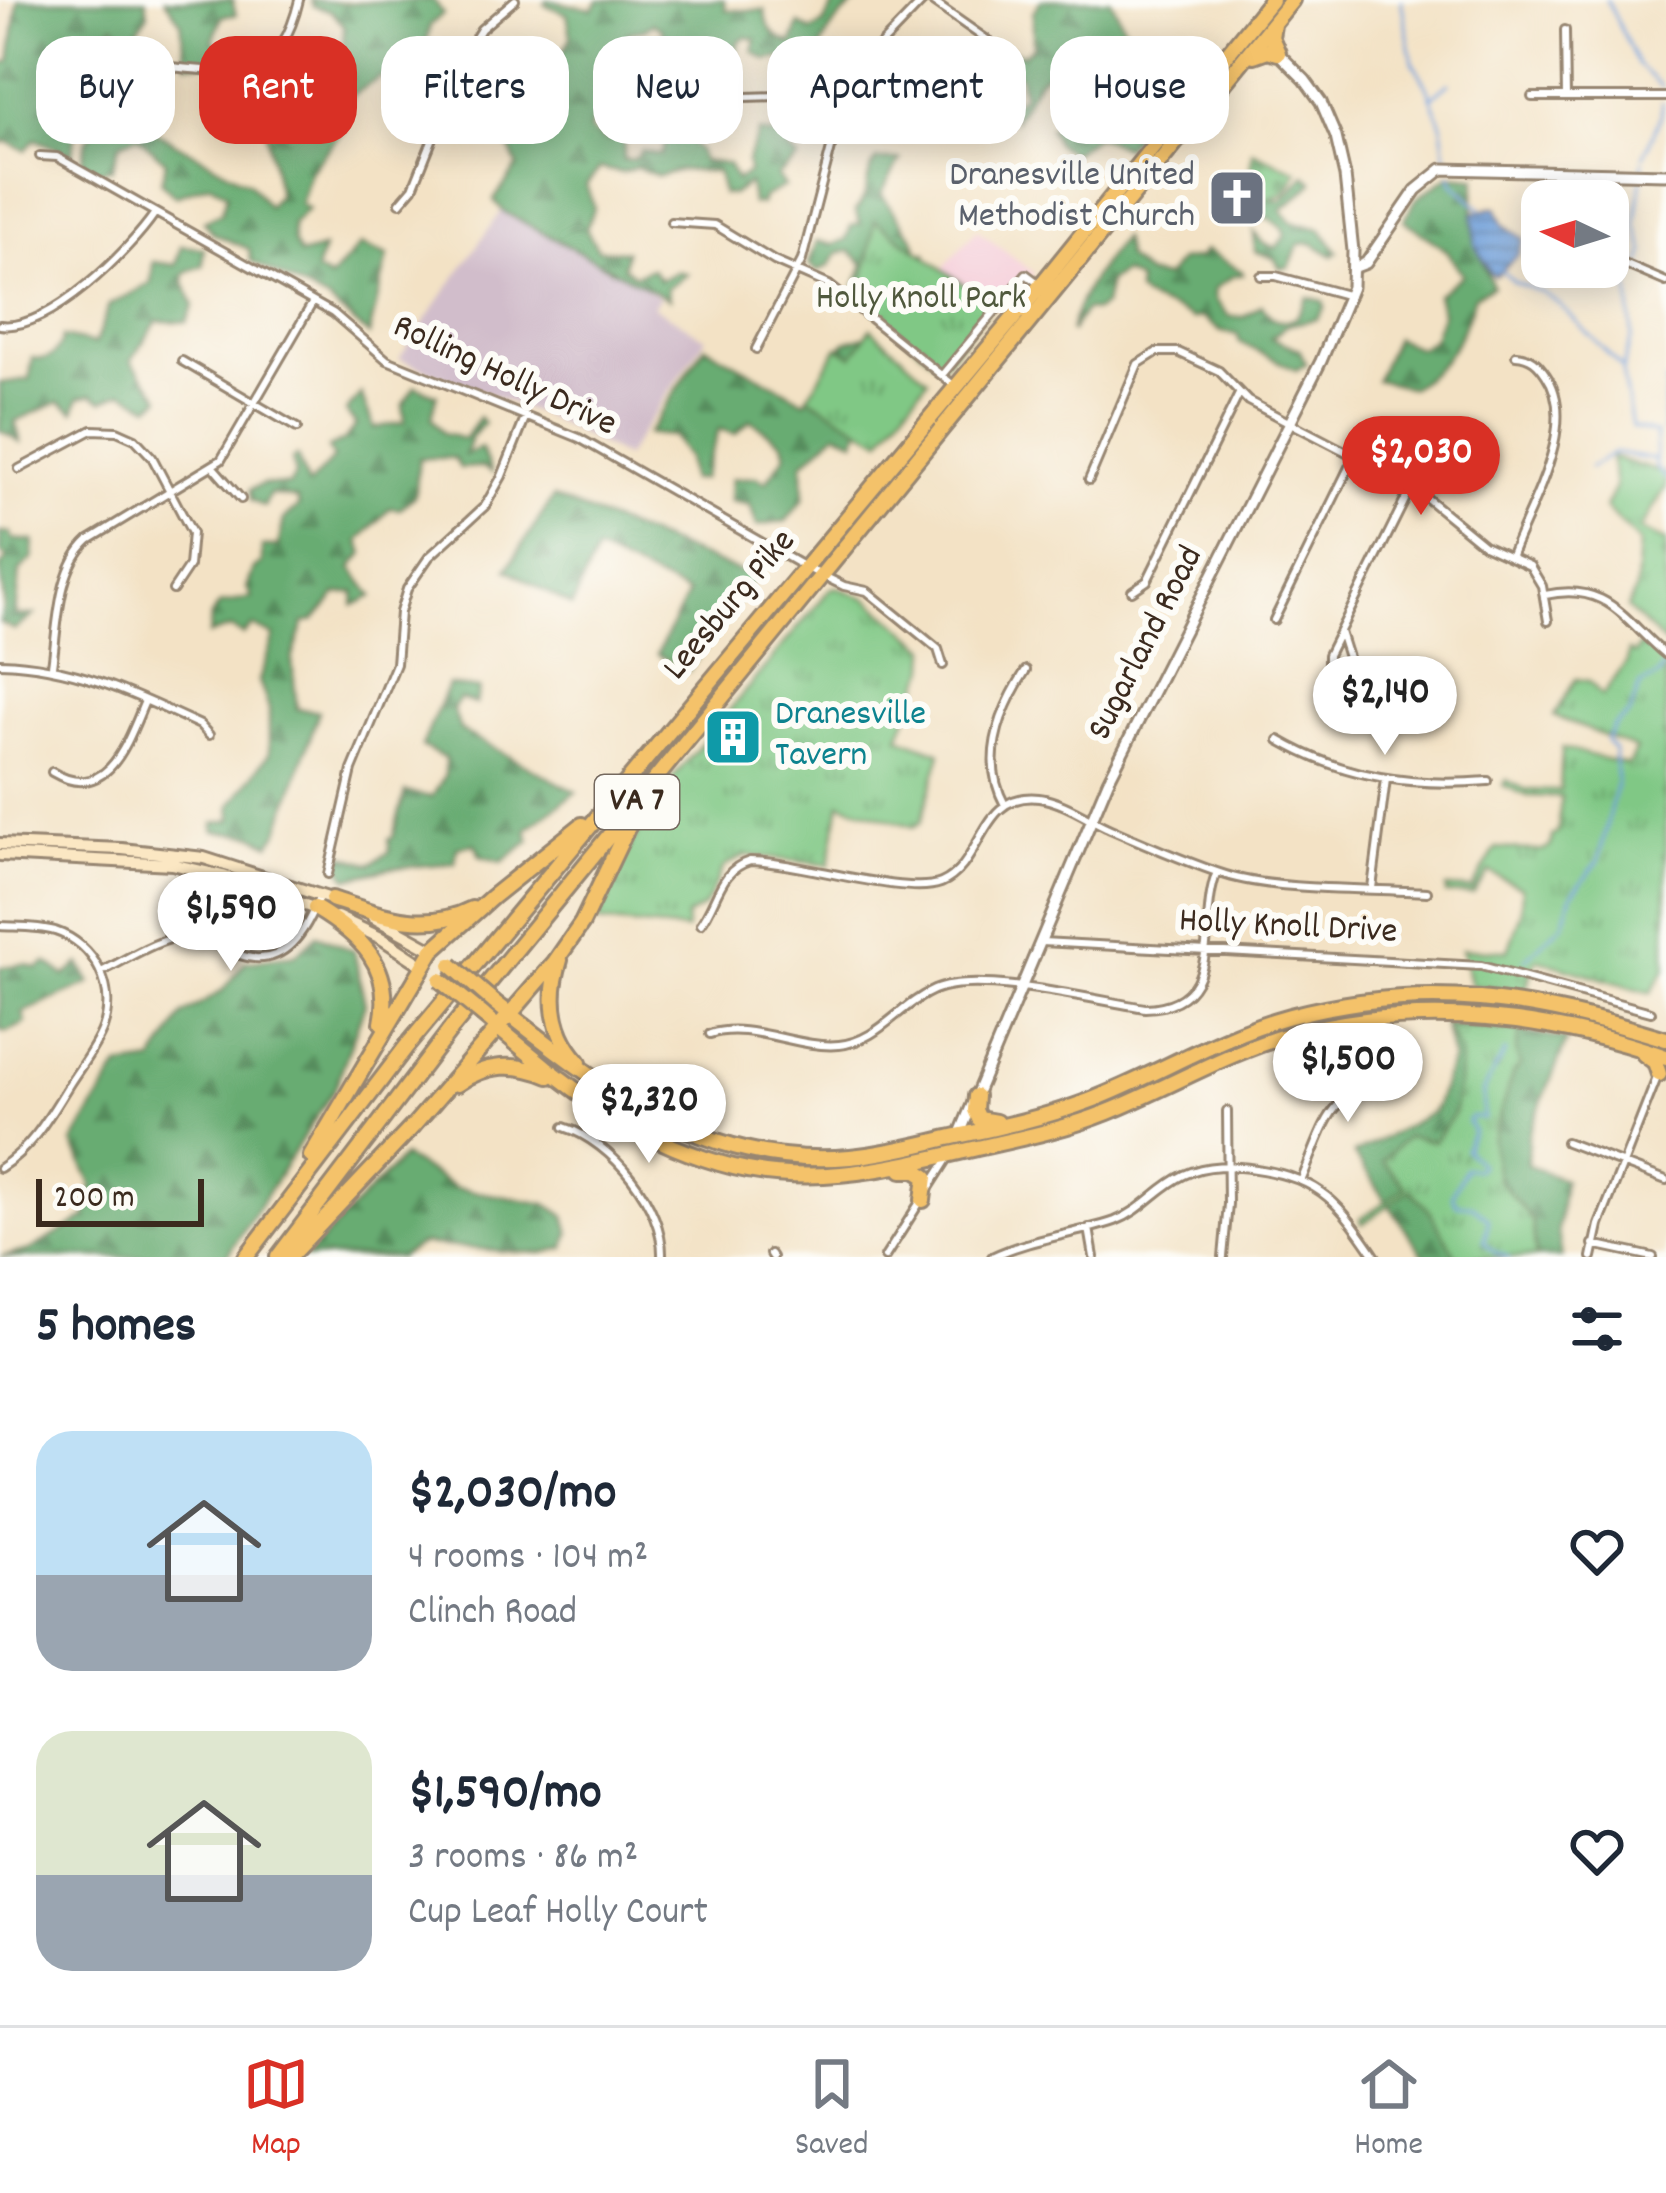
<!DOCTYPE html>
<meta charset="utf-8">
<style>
:root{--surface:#fff;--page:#f6f6f7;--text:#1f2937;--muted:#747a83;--line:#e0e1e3;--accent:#d93025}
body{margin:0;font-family:Dekko,sans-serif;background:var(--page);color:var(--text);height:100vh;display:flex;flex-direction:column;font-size:45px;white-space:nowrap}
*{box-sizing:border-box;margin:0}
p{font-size:39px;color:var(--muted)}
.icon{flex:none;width:66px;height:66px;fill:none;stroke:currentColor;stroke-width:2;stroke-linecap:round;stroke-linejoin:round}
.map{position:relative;height:1257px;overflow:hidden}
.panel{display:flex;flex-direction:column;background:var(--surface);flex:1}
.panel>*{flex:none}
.top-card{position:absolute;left:36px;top:36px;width:1596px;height:108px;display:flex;gap:24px}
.needle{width:78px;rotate:274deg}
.controls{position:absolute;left:1521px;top:180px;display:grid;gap:24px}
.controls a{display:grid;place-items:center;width:108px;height:108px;border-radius:24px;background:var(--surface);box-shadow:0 6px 30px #0003;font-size:60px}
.scale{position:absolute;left:36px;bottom:30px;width:168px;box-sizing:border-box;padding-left:12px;border:6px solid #3b2a1e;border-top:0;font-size:33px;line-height:42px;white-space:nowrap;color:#3b2a1e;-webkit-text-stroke:9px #fdfcf7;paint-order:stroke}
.price{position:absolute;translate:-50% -102px;padding:0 27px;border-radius:42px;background:#fff;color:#222;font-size:39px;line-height:78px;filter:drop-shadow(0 3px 6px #0008)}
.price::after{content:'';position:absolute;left:50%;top:72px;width:36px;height:27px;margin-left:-18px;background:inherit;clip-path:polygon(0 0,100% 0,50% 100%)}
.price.selected{background:var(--accent);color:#fff}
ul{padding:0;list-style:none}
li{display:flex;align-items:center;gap:36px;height:300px;padding:0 36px}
li span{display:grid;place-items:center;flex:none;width:336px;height:240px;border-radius:36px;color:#555}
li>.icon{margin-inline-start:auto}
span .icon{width:144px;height:144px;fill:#fffc;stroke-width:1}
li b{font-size:51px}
h2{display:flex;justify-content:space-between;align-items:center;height:144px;padding:0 36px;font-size:51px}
.tag{padding:0 42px;border-radius:36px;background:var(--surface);box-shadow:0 6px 30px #0003;font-size:42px;line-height:108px}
.tag.selected{background:var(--accent);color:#fff}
.dock{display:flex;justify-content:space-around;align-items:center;height:168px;border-top:3px solid var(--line);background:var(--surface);font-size:33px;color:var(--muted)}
.dock a{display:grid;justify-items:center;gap:6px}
.dock .selected{color:var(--accent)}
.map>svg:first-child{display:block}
.built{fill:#f5cfda}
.industrial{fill:#d1bdcb}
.forest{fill:url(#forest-firs);stroke:#526b48;stroke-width:3}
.cemetery{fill:url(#cemetery-stones);stroke:#5e7952;stroke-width:3}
.park{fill:url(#park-tufts);stroke:#5e7952;stroke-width:3}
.water{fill:url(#water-rules);stroke:#56647c;stroke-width:3}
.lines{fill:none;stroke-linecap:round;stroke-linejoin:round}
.stream{stroke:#709fd9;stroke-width:3}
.minor-casing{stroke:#978672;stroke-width:12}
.tertiary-casing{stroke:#978672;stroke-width:15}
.secondary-casing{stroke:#978672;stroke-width:16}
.trunk-casing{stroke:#978672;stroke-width:20}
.minor{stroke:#fff;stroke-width:6}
.tertiary{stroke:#fff;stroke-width:9}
.secondary{stroke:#fbe7c3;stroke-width:10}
.trunk{stroke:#f4c26a;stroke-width:14}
.trunk-bridge-casing{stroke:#978672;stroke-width:20;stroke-linecap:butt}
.trunk-bridge{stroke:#f4c26a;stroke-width:14}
.labels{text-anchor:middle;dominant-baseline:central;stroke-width:12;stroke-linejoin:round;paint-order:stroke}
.shield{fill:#fdfcf7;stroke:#75695f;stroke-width:3}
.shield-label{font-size:33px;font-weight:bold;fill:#3b2a1e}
.worship-label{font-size:36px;fill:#5b616d;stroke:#fdfcf7;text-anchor:end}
.park-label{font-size:36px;fill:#50593d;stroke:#fdfcf7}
.street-label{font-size:36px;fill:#3b2a1e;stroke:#fdfcf7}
.culture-label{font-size:36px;fill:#0d838f;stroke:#fdfcf7;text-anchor:start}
</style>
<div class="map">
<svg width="1666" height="1257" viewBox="0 0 1666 1257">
<defs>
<pattern id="forest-firs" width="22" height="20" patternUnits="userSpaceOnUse" patternTransform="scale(3)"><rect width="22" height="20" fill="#68ac72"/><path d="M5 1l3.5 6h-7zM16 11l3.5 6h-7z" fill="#578c5d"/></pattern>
<pattern id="cemetery-stones" width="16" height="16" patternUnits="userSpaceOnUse" patternTransform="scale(3)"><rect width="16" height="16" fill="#80c885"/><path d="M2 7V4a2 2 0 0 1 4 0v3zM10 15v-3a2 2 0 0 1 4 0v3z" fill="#6aa36c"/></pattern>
<pattern id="park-tufts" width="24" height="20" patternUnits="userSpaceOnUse" patternTransform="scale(3)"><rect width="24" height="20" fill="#80c885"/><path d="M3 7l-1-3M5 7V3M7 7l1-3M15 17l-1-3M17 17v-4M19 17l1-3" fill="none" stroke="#6aa36c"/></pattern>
<pattern id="water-rules" width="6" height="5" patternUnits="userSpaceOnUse" patternTransform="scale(3)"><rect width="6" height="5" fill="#709fd9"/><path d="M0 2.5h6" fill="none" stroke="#5d82af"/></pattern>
</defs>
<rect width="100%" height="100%" fill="#fdfcf7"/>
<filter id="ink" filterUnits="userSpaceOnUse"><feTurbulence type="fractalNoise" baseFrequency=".00833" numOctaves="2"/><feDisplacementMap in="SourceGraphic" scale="24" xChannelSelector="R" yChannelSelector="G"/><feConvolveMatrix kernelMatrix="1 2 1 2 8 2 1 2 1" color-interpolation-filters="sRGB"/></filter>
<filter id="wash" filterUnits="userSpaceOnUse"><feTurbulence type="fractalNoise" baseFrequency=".004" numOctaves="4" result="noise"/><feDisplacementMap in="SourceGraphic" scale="48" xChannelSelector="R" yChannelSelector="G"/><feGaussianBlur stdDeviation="2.7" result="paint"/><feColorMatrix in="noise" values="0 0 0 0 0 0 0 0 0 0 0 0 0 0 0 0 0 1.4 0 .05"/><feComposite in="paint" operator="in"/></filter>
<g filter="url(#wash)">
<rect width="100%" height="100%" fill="#f3e2c5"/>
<path class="built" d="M977,230L1034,273L1001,311L942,269Z"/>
<path class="industrial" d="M505,205L660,297L653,306L706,338L625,457L548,418L399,359Z"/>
<path class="forest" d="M18,0H146L148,14L130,41L114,25L96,44L86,86L92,97L249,183L268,207L278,194L263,113V91L284,97L299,86L301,72L291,54L298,43L316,58L343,48L344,26L331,12L313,6L311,0L342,3L434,0L443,14L430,25L419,80L407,71L381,77L352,95L343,130L310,171L300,204L308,209L292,224L293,242L300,255L323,249L316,271L330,279L360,245L388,256L369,335L329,302L251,261L249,249L214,234L204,221L221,213L227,194L210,184L175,196L161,182L166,162L137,136L120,143L112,168L97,172L82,162L87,139L98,127L96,117L76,110L61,114L64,127L75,133L73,155L35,139L26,150L5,141L0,144V63L10,62Z
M165,0H232L236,15L222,16L213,41L230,63H186L181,22Z
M547,0L593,9L598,0H724L726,10H765C765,28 775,39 792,44L799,24L811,31L824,24L836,0H866C848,4 826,33 820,50L810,56L843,76L840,82L825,71L809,77L805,65L796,69L787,57L766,60L753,51L756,39L745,37L738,42L737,55L731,60L690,61L671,53L662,59L656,50L664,39L662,29L653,23L645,29L628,32L620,54L598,66C600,77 607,83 605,94C603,108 591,116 590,130L608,141L618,130L624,132V160L635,159L642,151L661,155L666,140L677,142L685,136L699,151L702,161L728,164L736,181L748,173L747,161L759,132L788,139L787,149L799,159L777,176L784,187L763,198L761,204H752L749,183L732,195L722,194L717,172L679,170L658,176L637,167L622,173L600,168L586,185L594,207L586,229L598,250L626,251L623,267L635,275L651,268L660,280L678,271L687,274L667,288L669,299L504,212L494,200L518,166L509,147C528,127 533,107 524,80L532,64L521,48L527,43L543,60L559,59L571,37L567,14L544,4Z
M1041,0H1111L1137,51L1126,100L1128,108L1139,114L1136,120L1142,127L1125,147L1096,136L1072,153L1056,144L1049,128L1099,101L1060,92L1062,65H1056L1038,80L1014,121L1012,103L1023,95L1020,77L999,53L1005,47L1023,55L1033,47V12Z
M877,160H900L881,194L914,239L919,254L926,253L928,261L917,343L854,290L864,264L850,251L838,253L829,266L817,271L809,264L817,241L833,245L846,239L851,226L861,224L855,211C873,192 862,178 877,160Z
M1305,175L1313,181L1312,184L1282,210L1292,222L1321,229L1338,252L1333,256L1312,243L1299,244L1289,267L1280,268L1274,258L1255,251L1254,232L1262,242L1276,248L1285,236L1283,228L1267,217L1255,220L1250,206L1268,198L1281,201Z
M1449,176L1476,178C1470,224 1473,244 1493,286L1474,296C1463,337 1446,367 1410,388L1376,380L1395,338L1419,348L1432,340L1442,313L1437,295L1463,275L1447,251L1404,220L1417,198Z
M1122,238L1126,258L1147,275L1165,278L1179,261L1199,258L1205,250L1242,271L1243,274L1233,276L1214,289L1215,300L1229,316L1244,317L1262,305C1272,320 1279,326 1297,317L1307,297L1323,301L1325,308L1317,319L1287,325L1271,338L1299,349L1306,364L1296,370L1239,342L1238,335L1221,331L1201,317L1192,319C1176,306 1152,307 1137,292L1138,281L1123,273L1109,281L1104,305L1095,311L1085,310L1070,333C1077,295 1099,269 1122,238Z
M181,246L204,248L203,266L185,272L184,283L194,305L187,322L157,321L131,361L161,397L150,406L123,392L102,401L92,395L79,398L74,412L59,402L15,421L21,442L0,430V383L30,379L32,358C51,361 57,355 63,337L95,344L109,305L151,283L153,262L176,265Z
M871,334L862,424L855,440L837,432L803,463L804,498L786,521L757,526L750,505L730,501L731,479L756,477L766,482L786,454L783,443L751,420L735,434L719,429L702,479L690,480L687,458L673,436L648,434L705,346L805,401L845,342Z
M415,386L437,395L432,418L443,433L464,439L479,417L484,423L471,438L465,455L481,448L491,472L482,467L460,468L454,458H419L415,495L400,509L390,508L359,541L364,553L352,568L373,596L354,605L355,592L337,594L314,621L304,623L292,660L297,709L319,711L279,831L270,844L254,835L214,831V823L232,820L231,805L269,754V709L259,681L274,636L253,626L243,635L231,628L209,635L211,616L220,604L252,598L247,588L254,569L262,563V547L278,546L284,519L299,506L297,499L270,494L264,507L251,500L250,490L263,484L289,485L295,476L292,459L297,456L308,486L333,459L328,448L344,441L356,425L346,412L361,394L374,428L405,422L403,406Z
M553,498L755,578L688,671L657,654L688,594L596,551L572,606L507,569Z
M0,533H11L12,539L34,541L33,558L20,571L16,616L34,615L15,630L0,623L4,603L0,568L7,558L0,553Z
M448,685L479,689L476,704L460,699L453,709L460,730L576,792L527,829L530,841L502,862L480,856L475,844L457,847L455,863L391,868L348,878L340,867L342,854L371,864L389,852V839L393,837L405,792L432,797L445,775V759L422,746Z
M317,935L354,951L365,1004L335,1088L226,1257H0L30,1250L86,1217L92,1184L73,1143L119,1067L154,1062L183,1015L222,991L245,962L295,955Z
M46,962L65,976L80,964L91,983L23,1013L26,1023L7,1032L0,1030V967L25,964L38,968Z
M1444,1023L1501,1028L1567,1040L1528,1136L1527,1165L1564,1180L1558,1231L1562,1257H1425L1354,1154L1434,1111L1452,1058Z
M403,1157L456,1188L546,1204L565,1216L570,1233L565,1248L542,1253L515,1252L421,1244L399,1257H305Z"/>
<path class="cemetery" d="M1252,151L1297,171C1287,198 1275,199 1248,203Z"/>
<path class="park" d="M875,220L992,305L943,364L936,363L861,299Z
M871,328L928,379L881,440L808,397L838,347L853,356Z
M1611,457L1666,474V487L1640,530L1666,541V645L1627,608L1636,589L1639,543L1605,508L1615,487Z
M836,587L868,599L928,648L927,668L899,737L941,753L921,822L914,827L840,803L829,865L746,855L724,867L704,907L686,917V930L597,922L632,842L663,797V790L830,589Z
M1642,641L1666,661V968L1651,993L1537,959L1525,991L1471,986L1462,949L1508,950L1521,913L1522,888L1489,872L1473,894H1446V888L1472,889L1496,848L1544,851L1551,846L1552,836L1558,833L1561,797L1527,796L1503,785L1506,780L1527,790L1560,791L1562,748L1628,765L1636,749L1554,716L1576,679L1589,681L1602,696L1627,662L1629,651L1635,654Z
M1445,1027L1520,1032L1516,1052L1520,1066L1513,1072L1492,1140L1497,1178L1532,1220L1536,1257H1457L1429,1210L1410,1190L1362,1224L1360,1219L1406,1187L1382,1161L1407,1136L1434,1141L1453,1115L1459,1084L1460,1053Z"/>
<path class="water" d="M1496,207L1504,225L1524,239L1518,254L1496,276L1491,274L1475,246L1473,213Z"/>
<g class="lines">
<path class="stream" d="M1401,0L1413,62L1427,86L1442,127L1447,163
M1607,0L1638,65L1662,87
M1432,97L1449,83
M1643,157L1661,116L1662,102
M1642,168L1643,162
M1451,175L1453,183L1481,209
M1641,264L1645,251L1636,224L1642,178
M1501,270L1514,282L1543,293L1560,305L1621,367
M1636,272L1629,285L1632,336L1622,371L1632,427L1656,434L1655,467L1666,478
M1663,431L1666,382
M1590,467L1614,453L1654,460
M1524,960L1563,924L1572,894L1598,862L1617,781L1614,750L1606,741L1613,727L1629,714L1640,685L1657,677L1666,663
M1505,1052L1483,1091V1119L1471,1117L1468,1121L1473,1131L1465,1149L1480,1164L1477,1169L1465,1168L1452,1195L1457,1204L1473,1206L1489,1219L1484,1242L1495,1252L1509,1257"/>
</g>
</g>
<g filter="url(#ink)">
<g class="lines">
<defs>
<path id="minor" d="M930,0L990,42
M1565,30L1566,97
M155,66C226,70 278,91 299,0
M616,75L633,76L653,90L679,99L778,96L838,116
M1532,97H1666
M40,156L57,157L333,313L387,360L579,438L803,566L844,586L867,591L938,649L943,665
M400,203L413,188L468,50L481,29L515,0
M671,222L715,225L774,261L829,285L956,387
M1608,257L1666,282
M1261,276H1276L1350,296
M0,325C48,332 129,251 155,213
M756,349L802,260L843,102L871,55L924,0
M182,361L297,428
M942,375L1026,274L1038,283
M213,467L241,499
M19,469L92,430L117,431L135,439L152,457L192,533L189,566L173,590
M1089,480L1138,364L1157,352H1178L1219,371L1248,401L1412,486L1484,545L1530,566L1542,586L1548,621
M1511,555C1530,505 1580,424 1546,375C1538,363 1531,356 1516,355
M1132,591L1147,581L1239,394
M1545,595C1607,581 1624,620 1666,655
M1274,620L1354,457
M1340,632L1350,664L1338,678L1328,667V655L1412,486
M0,663C74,665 134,694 200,725L209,735
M52,666C58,626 57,569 89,540L221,460L313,302
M1279,740C1344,778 1414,787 1488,781
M52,772C108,805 128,741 145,701
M1005,805C980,760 1000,710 1026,670
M328,874L352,770L396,664L400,612L407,589L429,557L485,506L502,476L526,416
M1372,888L1386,779
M701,924C718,901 719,870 750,861C796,861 906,897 941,883C984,865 979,791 1039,798C1062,801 1085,817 1106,827C1145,844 1186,862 1226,875C1276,891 1372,888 1427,892
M0,926C18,927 37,926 55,931C95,944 117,988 103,1028C96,1047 81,1066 70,1083C50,1115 33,1147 0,1168
M1042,942L1481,966L1651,1012
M101,972C127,959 159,938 188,935C209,934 222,948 240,955C285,970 307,929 320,895
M710,1034C750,1021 797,1049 839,1045C879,1041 899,1005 934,990C977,971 1095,1000 1145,1008C1228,1006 1196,922 1217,872
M564,1127C612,1142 664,1206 662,1257
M1566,1142L1666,1180
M1302,1179C1329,1115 1328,1092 1402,1075
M1089,1228L1094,1257
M1593,1244L1653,1257
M770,1254L772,1257
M885,1257L948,1158
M992,1257C1031,1238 1074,1235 1115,1221C1142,1211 1158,1187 1184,1175C1207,1164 1231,1165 1256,1169C1322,1179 1340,1204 1376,1257
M1223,1257L1228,1204L1227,1111
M1592,1257L1599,1225L1658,1075"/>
<path id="tertiary" d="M1353,268L1366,263L1416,190L1442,169L1666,174
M958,1138L1108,781L1321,361L1352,287L1353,251L1345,176L1336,137L1321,102L1305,80L1278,53"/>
<path id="secondary" d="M0,844L122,849L204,858L334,900
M0,855L172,864L223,876L319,910
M337,917L381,938L422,965
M373,917L433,950"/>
<path id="trunk" d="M1254,55L1268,50L1278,53L1271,37L1273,25
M332,899C380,915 424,933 472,909
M315,908C360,935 394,966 382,1023
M560,960C548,998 552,1033 579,1062
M494,1002C600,1086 706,1170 850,1157C883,1154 916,1146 948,1138C995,1128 1044,1118 1089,1101C1157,1075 1219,1035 1290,1016C1427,980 1534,999 1666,1039
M483,1015C558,1078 622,1135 719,1163C808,1190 890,1168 977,1148C1022,1138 1066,1129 1108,1112C1170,1087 1227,1052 1292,1034C1418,1001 1544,1015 1666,1057
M1644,1054L1655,1062L1659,1074
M457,1084C486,1063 516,1062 549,1076
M976,1096L975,1110L979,1119L996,1122
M311,1156L433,950L492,897L582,825
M902,1170H915L926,1177L923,1200
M246,1257L406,1047L1041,285L1271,0
M278,1257L451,1029L1292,0
M289,1257L414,1125L555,962L582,923L631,820"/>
</defs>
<use href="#minor" class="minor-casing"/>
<use href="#tertiary" class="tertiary-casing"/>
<use href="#secondary" class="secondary-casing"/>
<use href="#trunk" class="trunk-casing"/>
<use href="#minor" class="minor"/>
<use href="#tertiary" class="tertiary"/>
<use href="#secondary" class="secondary"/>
<use href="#trunk" class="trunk"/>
<defs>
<path id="trunk-bridge" d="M451,965L494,1002
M440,980L483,1015"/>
</defs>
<use href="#trunk-bridge" class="trunk-bridge-casing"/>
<use href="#trunk-bridge" class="trunk-bridge"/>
</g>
</g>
<defs>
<symbol id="church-square" viewBox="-11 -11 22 22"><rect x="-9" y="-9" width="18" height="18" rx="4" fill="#6b7280" stroke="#fdfcf7"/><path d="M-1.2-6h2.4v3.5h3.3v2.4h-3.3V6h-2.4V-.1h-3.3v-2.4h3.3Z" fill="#fff"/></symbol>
<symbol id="building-square" viewBox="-11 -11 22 22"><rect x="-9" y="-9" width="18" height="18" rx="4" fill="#0f9aa8" stroke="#fdfcf7"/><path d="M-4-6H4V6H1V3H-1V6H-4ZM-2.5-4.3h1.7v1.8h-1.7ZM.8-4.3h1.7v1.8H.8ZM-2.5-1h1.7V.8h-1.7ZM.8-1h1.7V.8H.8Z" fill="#fff"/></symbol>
</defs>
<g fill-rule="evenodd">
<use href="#church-square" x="1204" y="165" width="66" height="66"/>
<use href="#building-square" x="700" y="704" width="66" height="66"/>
</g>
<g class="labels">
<rect class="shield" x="595" y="775" width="84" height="54" rx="9"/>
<g class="shield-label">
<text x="637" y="802">VA 7</text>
</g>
<g class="worship-label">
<text x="1195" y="177">Dranesville United<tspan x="1195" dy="41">Methodist Church</tspan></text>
</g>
<g class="park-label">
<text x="921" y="300">Holly Knoll Park</text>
</g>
<g class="street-label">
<text transform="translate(504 377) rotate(25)">Rolling Holly Drive</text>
<text transform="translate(731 606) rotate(-50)">Leesburg Pike</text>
<text transform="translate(1147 644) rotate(-63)">Sugarland Road</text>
<text transform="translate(1288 928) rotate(3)">Holly Knoll Drive</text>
</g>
<g class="culture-label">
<text x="775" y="716">Dranesville<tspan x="775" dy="41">Tavern</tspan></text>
</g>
</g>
</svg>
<div class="controls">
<a><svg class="needle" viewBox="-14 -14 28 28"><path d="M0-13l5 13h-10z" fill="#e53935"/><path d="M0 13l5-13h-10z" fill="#747a83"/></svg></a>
</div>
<div class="scale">200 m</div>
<b class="price selected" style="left:1421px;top:518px">$2,030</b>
<b class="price" style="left:1385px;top:758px">$2,140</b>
<b class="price" style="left:231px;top:974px">$1,590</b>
<b class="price" style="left:1348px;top:1125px">$1,500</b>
<b class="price" style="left:649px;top:1166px">$2,320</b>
<div class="top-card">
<a class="tag">Buy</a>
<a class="tag selected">Rent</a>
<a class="tag">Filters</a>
<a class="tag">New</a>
<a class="tag">Apartment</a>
<a class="tag">House</a>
</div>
</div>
<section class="panel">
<h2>5 homes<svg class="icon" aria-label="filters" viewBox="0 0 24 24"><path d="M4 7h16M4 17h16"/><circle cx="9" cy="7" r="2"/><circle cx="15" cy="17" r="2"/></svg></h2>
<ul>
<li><span style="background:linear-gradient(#bfe0f5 60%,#9aa5b1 0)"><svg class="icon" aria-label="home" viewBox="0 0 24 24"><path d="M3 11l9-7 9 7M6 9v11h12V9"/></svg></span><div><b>$2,030/mo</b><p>4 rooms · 104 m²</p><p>Clinch Road</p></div><svg class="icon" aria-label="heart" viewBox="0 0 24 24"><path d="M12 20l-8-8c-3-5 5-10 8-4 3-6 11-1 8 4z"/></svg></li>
<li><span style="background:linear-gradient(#dfe7d0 60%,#9aa5b1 0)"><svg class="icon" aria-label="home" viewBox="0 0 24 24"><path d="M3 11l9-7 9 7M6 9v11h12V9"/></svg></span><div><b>$1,590/mo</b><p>3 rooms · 86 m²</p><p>Cup Leaf Holly Court</p></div><svg class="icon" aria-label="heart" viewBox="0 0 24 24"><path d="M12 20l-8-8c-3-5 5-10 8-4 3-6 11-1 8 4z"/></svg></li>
</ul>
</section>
<nav class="dock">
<a class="selected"><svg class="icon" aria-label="map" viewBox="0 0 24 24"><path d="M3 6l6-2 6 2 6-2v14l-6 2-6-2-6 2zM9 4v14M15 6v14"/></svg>Map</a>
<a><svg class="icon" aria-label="saved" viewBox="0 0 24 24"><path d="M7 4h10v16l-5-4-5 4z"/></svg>Saved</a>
<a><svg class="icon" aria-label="home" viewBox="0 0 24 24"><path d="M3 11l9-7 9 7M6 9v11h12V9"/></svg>Home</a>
</nav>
